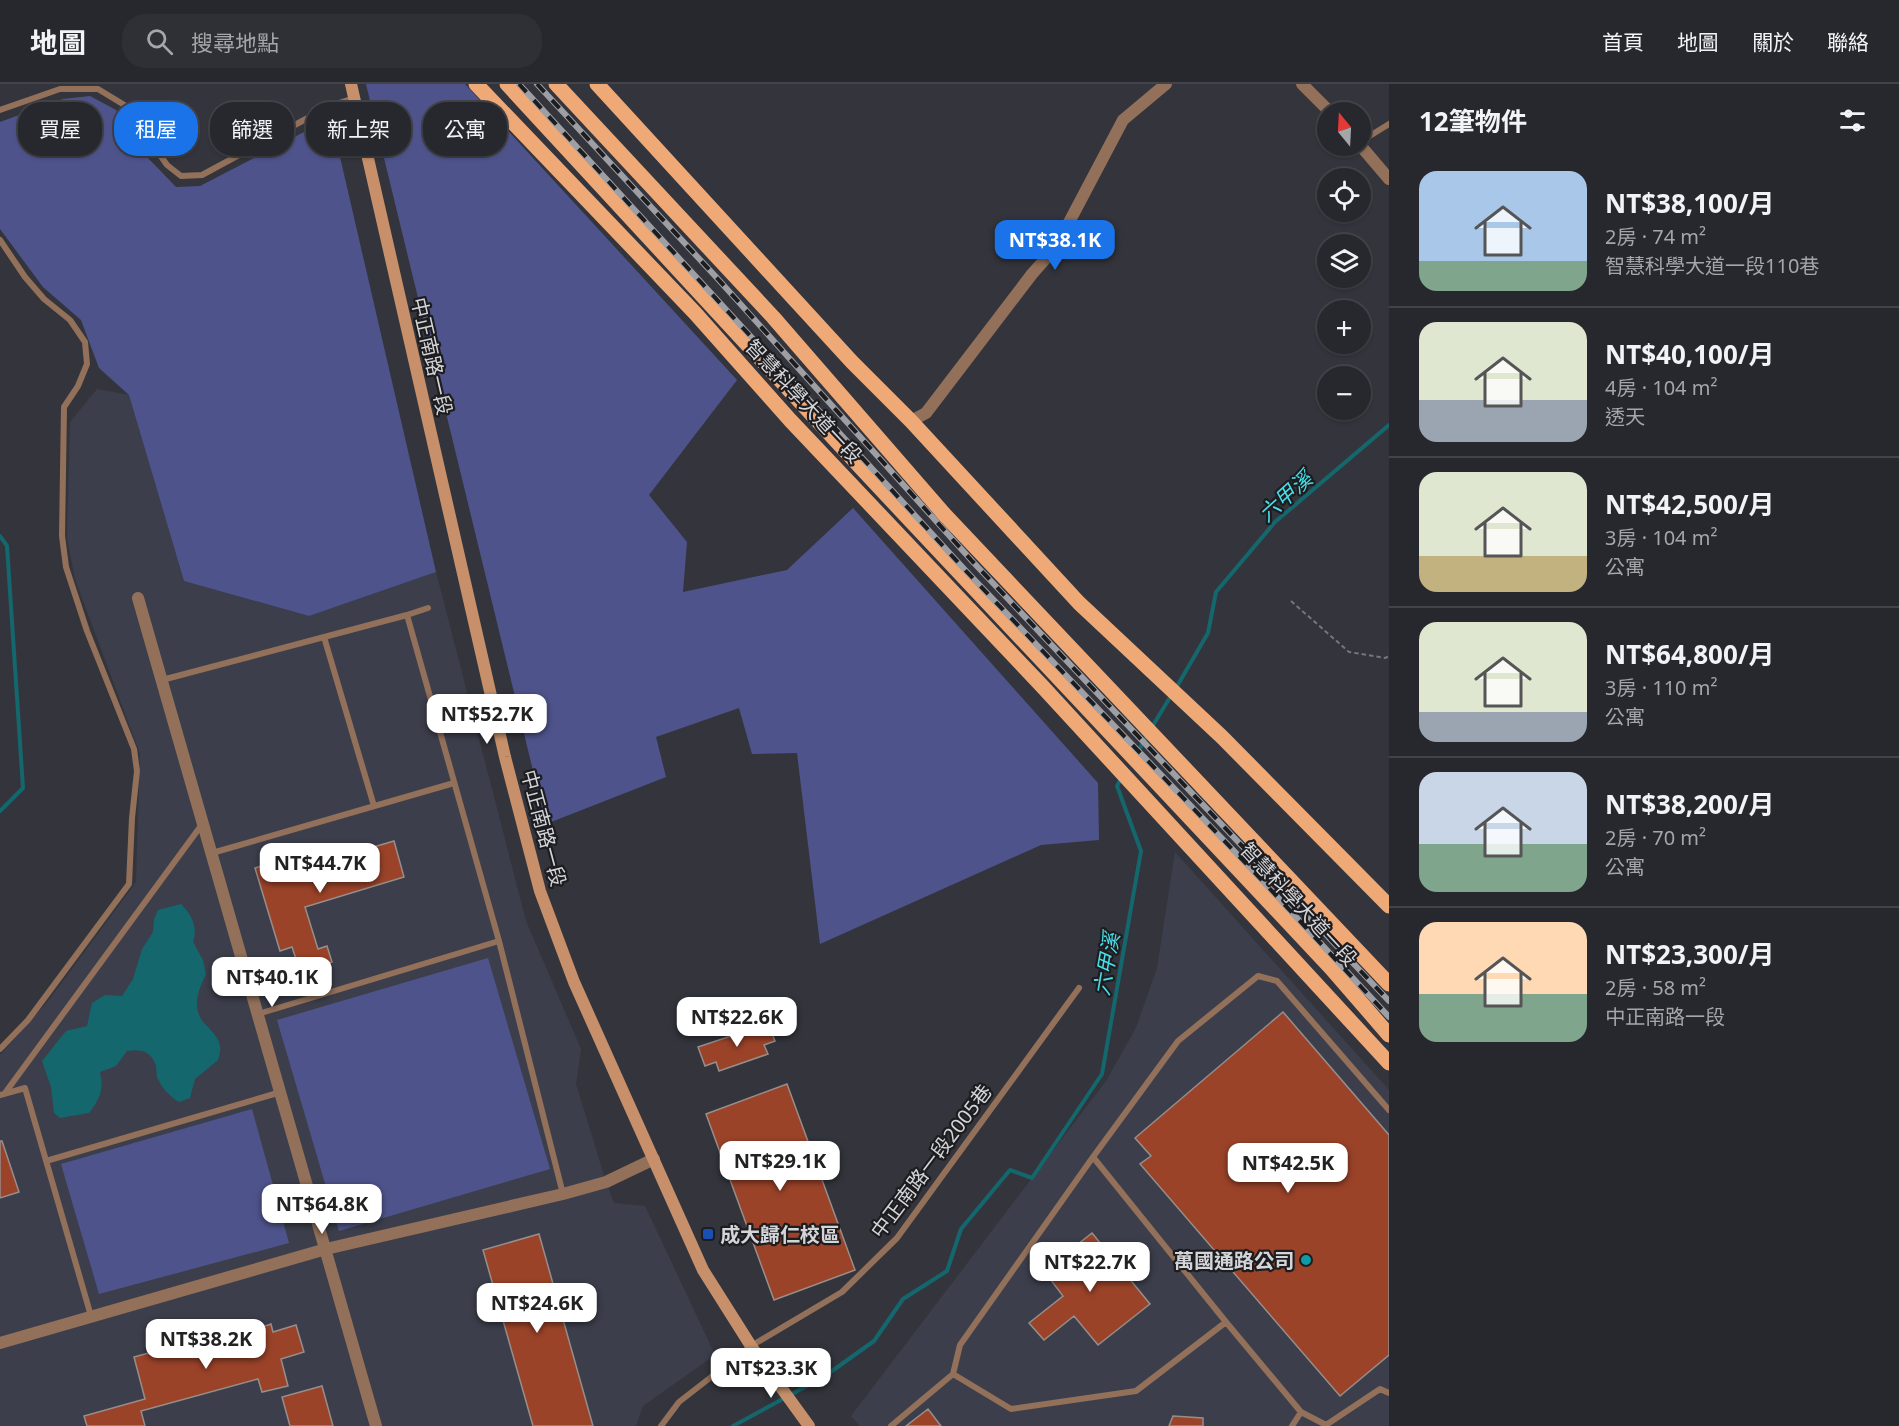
<!DOCTYPE html>
<html lang="zh-TW">
<meta charset="utf-8">
<style>
:root{--surface:#27282d;--page:#2f3035;--text:#f1f3f6;--muted:#a4a6aa;--line:#434449;--accent:#1a73e8}
body{margin:0;font-family:"Noto Sans","Noto Sans TC",sans-serif;background:var(--page);color:var(--text);height:100vh;display:flex;flex-direction:column;font-size:22px;white-space:nowrap}
*{box-sizing:border-box;margin:0}
p{font-size:20px;color:var(--muted)}
.icon{flex:none;width:33px;height:33px;fill:none;stroke:currentColor;stroke-width:2;stroke-linecap:round;stroke-linejoin:round}
.map{position:relative;flex:1;overflow:hidden}
.panel{display:flex;flex-direction:column;background:var(--surface);width:510px}
.panel>*{flex:none}
.banner{position:absolute;left:18px;top:18px;width:570px;height:54px;display:flex;gap:12px}
.needle{width:39px;rotate:342deg}
.fabs{position:absolute;left:1317px;top:18px;display:grid;gap:12px}
.fabs a{display:grid;place-items:center;width:54px;height:54px;border-radius:50%;background:var(--surface);box-shadow:0 2px 4px #0004,0 0 0 2px var(--line);font-size:30px}
.price{position:absolute;translate:-50% -51px;padding:0 14px;border-radius:12px;background:#fff;color:#222;font-size:20px;line-height:39px;filter:drop-shadow(0 2px 3px #0008)}
.price::after{content:'';position:absolute;left:50%;top:36px;width:18px;height:14px;margin-left:-9px;background:inherit;clip-path:polygon(0 0,100% 0,50% 100%)}
.price.selected{background:var(--accent);color:#fff}
ul{padding:0;list-style:none}
li{display:flex;align-items:center;gap:18px;height:150px;padding:0 30px}
li+li{border-top:2px solid var(--line)}
li span{display:grid;place-items:center;flex:none;width:168px;height:120px;border-radius:18px;color:#555}
li>.icon{margin-inline-start:auto}
span .icon{width:72px;height:72px;fill:#fffc;stroke-width:1}
li b{font-size:26px}
h2{display:flex;justify-content:space-between;align-items:center;height:72px;padding:0 30px;font-size:26px}
.chip{padding:0 21px;border-radius:24px;background:var(--surface);box-shadow:0 2px 4px #0004,0 0 0 2px var(--line);font-size:21px;line-height:54px}
.chip.selected{background:var(--accent);color:#fff}
header{display:flex;align-items:center;gap:36px;box-sizing:border-box;height:84px;padding:0 30px;background:var(--surface);border-bottom:2px solid var(--line)}
header strong{font-size:28px}
nav{display:flex;gap:33px;margin-inline-start:auto;font-size:21px}
.search{width:420px;height:54px;background:var(--page);display:flex;align-items:center;gap:15px;box-sizing:border-box;padding:0 21px;border-radius:24px;color:var(--muted);font-size:22px}
main{display:flex;flex:1;min-height:0}
.map>svg:first-child{display:block}
.built{fill:#3c3f4b}
.green{fill:#4e548b}
.water{fill:#13676d}
.lines{fill:none;stroke-linecap:round;stroke-linejoin:round}
.stream{stroke:#13676d;stroke-width:4}
.building{fill:#9b4329;stroke:#978e8b;stroke-width:1.5}
.path{stroke:#75767c;stroke-width:2;stroke-dasharray:4.5 3;stroke-linecap:butt}
.lane{stroke:#937059;stroke-width:6}
.street{stroke:#937059;stroke-width:12}
.secondary{stroke:#c7906a;stroke-width:12}
.primary{stroke:#efa977;stroke-width:15}
.rail-casing{stroke:#9e9fa4;stroke-width:6}
.rail{stroke:#1d1d20;stroke-width:4;stroke-dasharray:11;stroke-linecap:butt}
.transit-dot{fill:#1a4fb4;stroke:#1d1d20;stroke-width:2}
.culture-dot{fill:#0f9aa8;stroke:#1d1d20;stroke-width:2}
.labels{text-anchor:middle;dominant-baseline:central;stroke-width:4.5;stroke-linejoin:round;paint-order:stroke}
.street-label{font-size:20px;fill:#d4d5d9;stroke:#1d1d20}
.poi-label{font-size:20px;font-weight:bold;fill:#d4d5d9;stroke:#1d1d20;text-anchor:start}
.water-label{font-size:21px;font-style:italic;fill:#48dee9;stroke:#1d1d20}
</style>
<header>
<strong>地圖</strong>
<div class="search"><svg class="icon" aria-label="search" viewBox="0 0 24 24"><circle cx="10" cy="10" r="6"/><path d="M15 15l6 6"/></svg>搜尋地點</div>
<nav><a>首頁</a><a>地圖</a><a>關於</a><a>聯絡</a></nav>
</header>
<main>
<div class="map">
<svg width="1389" height="1342" viewBox="0 0 1389 1342">
<rect width="100%" height="100%" fill="#34353c"/>
<path class="built" d="M97,305L129,311L184,497L309,532L436,488L526,837L581,965L576,1000L606,1098L614,1119L645,1122L715,1271L643,1322L636,1342H0V971L49,916L136,798L140,670L75,495L67,453L70,338Z
M1175,768L1389,1006V1342H860L851,1332L1106,997L1136,944L1157,884Z"/>
<path class="green" d="M366,0H465L737,296L649,411L687,458L683,508L787,486L853,424L1098,699L1099,756L1041,761L820,860L797,669L752,670L739,624L656,653L666,693L546,740Z
M90,12L116,26L148,74L176,103L200,102L331,34L436,488L309,532L184,497L129,311L99,284L81,236L43,203L0,145V38L63,15Z
M488,874L550,1085L339,1147L277,936Z
M252,1025L289,1159L99,1210L61,1080Z"/>
<path class="water" d="M181,820C192,831 198,843 193,858L203,876L206,890C200,903 192,920 201,935C207,944 218,950 220,962C221,966 219,972 218,976L195,995L190,1014L179,1018C169,1012 162,1004 157,993C156,988 157,983 155,979C150,966 138,965 127,967L116,982L100,988C104,1005 100,1015 89,1029L60,1034L54,1029L51,1003L42,977L66,947L87,942L92,919L105,911L122,912L133,895L142,865L153,848L154,835L158,826Z"/>
<g class="lines">
<path class="stream" d="M0,452L7,462L23,704L0,727
M1176,604L1208,549L1216,508L1275,438L1389,341
M1152,643L1172,610
M1136,671L1147,652
M733,1342L825,1292L874,1257L903,1215L947,1187L961,1145L1010,1086L1032,1094L1102,990L1141,767L1117,702L1121,695"/>
</g>
<path class="building" d="M394,757L404,793L305,823L318,865L327,862L332,878L300,887L292,863L280,867L255,784L288,774L292,787Z
M1283,928L1389,1051V1271L1340,1312L1140,1080L1151,1072L1135,1054Z
M761,942L762,945L769,942L775,957L764,961L768,970L719,987L716,978L705,982L698,963Z
M787,1000L855,1186L774,1216L706,1030Z
M0,1057H2L19,1108L0,1114Z
M1092,1149L1150,1220L1098,1261L1074,1232L1044,1256L1029,1239L1063,1212L1044,1187Z
M539,1150L593,1342H533L483,1166Z
M271,1240L273,1248L296,1241L304,1268L281,1275L288,1302L262,1308L258,1295L141,1327L145,1342H87L84,1332L145,1315L134,1273L229,1247L231,1254Z
M322,1302L333,1342H290L282,1313Z
M928,1325L941,1342H906Z
M1173,1332L1203,1334V1342H1169Z"/>
<g class="lines">
<path class="path" d="M1291,517L1349,568L1385,574L1389,572"/>
<path class="lane" d="M0,26L60,5H98L126,22L167,81L181,92L202,91L330,22L354,14
M1360,58L1389,40
M0,156L25,193L44,215L70,236L85,258L87,280L78,302L64,323L62,452L66,483L87,547L134,665L137,687L132,734L129,800L28,936L0,965
M407,531L428,524
M324,553L374,722
M162,596L407,531L499,857L563,1110
M212,769L454,699
M258,930L499,857
M5,1009L203,739
M0,1011L25,1004L91,1232
M46,1077L281,1008
M1226,1238L1093,1073L1178,957L1258,892L1277,897L1389,1026
M953,1290L960,1261L1093,1073
M1301,1328L1326,1341L1380,1305L1389,1309
M661,1342L679,1318L751,1262L842,1208L897,1154L1079,904
M891,1342L953,1290L1011,1325L1136,1307L1226,1238L1301,1328L1292,1342"/>
<path class="street" d="M1302,0L1330,28
M1360,61L1389,95
M911,337L926,329L1032,190L1056,163L1123,36L1166,0
M138,514L376,1342
M0,1259L326,1165L563,1110L606,1098L654,1075"/>
<path class="secondary" d="M351,0L505,673L540,807L574,898L703,1186L751,1262L809,1342"/>
<path class="primary" d="M476,0L695,229L790,336L1042,602L1389,979
M507,0L862,385L1331,884L1389,951
M556,0L773,233L944,430L1389,900
M597,0L852,278L911,337L1079,519L1222,653L1389,822"/>
<defs>
<path id="rail" d="M519,0L966,487L1258,792L1389,933
M537,0L717,194L973,478L1389,917"/>
</defs>
<use href="#rail" class="rail-casing"/>
<use href="#rail" class="rail"/>
</g>
<rect class="transit-dot" x="702" y="1144" width="12" height="12" rx="3"/>
<circle class="culture-dot" cx="1306" cy="1176" r="6"/>
<g class="labels">
<g class="street-label">
<text transform="translate(432 272) rotate(77)">中正南路一段</text>
<text transform="translate(804 317) rotate(47)">智慧科學大道一段</text>
<text transform="translate(544 744) rotate(75)">中正南路一段</text>
<text transform="translate(1299 820) rotate(47)">智慧科學大道一段</text>
<text transform="translate(931 1077) rotate(-53)">中正南路一段2005巷</text>
</g>
<g class="poi-label">
<text x="720" y="1150">成大歸仁校區</text>
<text x="1294" y="1176" text-anchor="end">萬國通路公司</text>
</g>
<g class="water-label">
<text transform="translate(1285 412) rotate(-42)">六甲溪</text>
<text transform="translate(1106 880) rotate(-80)">六甲溪</text>
</g>
</g>
</svg>
<div class="fabs">
<a><svg class="needle" viewBox="-14 -14 28 28"><path d="M0-13l5 13h-10z" fill="#e53935"/><path d="M0 13l5-13h-10z" fill="#a4a6aa"/></svg></a>
<a><svg class="icon" aria-label="locate" viewBox="0 0 24 24"><circle cx="12" cy="12" r="6"/><path d="M12 2v4M12 18v4M2 12h4M18 12h4"/></svg></a>
<a><svg class="icon" aria-label="layers" viewBox="0 0 24 24"><path d="M12 4l9 5-9 5-9-5zM3 14l9 5 9-5"/></svg></a>
<a>+</a>
<a>−</a>
</div>
<b class="price selected" style="left:1055px;top:187px">NT$38.1K</b>
<b class="price" style="left:487px;top:661px">NT$52.7K</b>
<b class="price" style="left:320px;top:810px">NT$44.7K</b>
<b class="price" style="left:272px;top:924px">NT$40.1K</b>
<b class="price" style="left:737px;top:964px">NT$22.6K</b>
<b class="price" style="left:780px;top:1108px">NT$29.1K</b>
<b class="price" style="left:1288px;top:1110px">NT$42.5K</b>
<b class="price" style="left:322px;top:1151px">NT$64.8K</b>
<b class="price" style="left:1090px;top:1209px">NT$22.7K</b>
<b class="price" style="left:537px;top:1250px">NT$24.6K</b>
<b class="price" style="left:206px;top:1286px">NT$38.2K</b>
<b class="price" style="left:771px;top:1315px">NT$23.3K</b>
<div class="banner">
<a class="chip">買屋</a>
<a class="chip selected">租屋</a>
<a class="chip">篩選</a>
<a class="chip">新上架</a>
<a class="chip">公寓</a>
</div>
</div>
<section class="panel">
<h2>12筆物件<svg class="icon" aria-label="filters" viewBox="0 0 24 24"><path d="M4 7h16M4 17h16"/><circle cx="9" cy="7" r="2"/><circle cx="15" cy="17" r="2"/></svg></h2>
<ul>
<li><span style="background:linear-gradient(#a9c7e8 75%,#7fa58c 0)"><svg class="icon" aria-label="home" viewBox="0 0 24 24"><path d="M3 11l9-7 9 7M6 9v11h12V9"/></svg></span><div><b>NT$38,100/月</b><p>2房 · 74 m²</p><p>智慧科學大道一段110巷</p></div></li>
<li><span style="background:linear-gradient(#dfe7d0 65%,#9aa5b1 0)"><svg class="icon" aria-label="home" viewBox="0 0 24 24"><path d="M3 11l9-7 9 7M6 9v11h12V9"/></svg></span><div><b>NT$40,100/月</b><p>4房 · 104 m²</p><p>透天</p></div></li>
<li><span style="background:linear-gradient(#dfe7d0 70%,#c2b280 0)"><svg class="icon" aria-label="home" viewBox="0 0 24 24"><path d="M3 11l9-7 9 7M6 9v11h12V9"/></svg></span><div><b>NT$42,500/月</b><p>3房 · 104 m²</p><p>公寓</p></div></li>
<li><span style="background:linear-gradient(#dfe7d0 75%,#9aa5b1 0)"><svg class="icon" aria-label="home" viewBox="0 0 24 24"><path d="M3 11l9-7 9 7M6 9v11h12V9"/></svg></span><div><b>NT$64,800/月</b><p>3房 · 110 m²</p><p>公寓</p></div></li>
<li><span style="background:linear-gradient(#c9d6e8 60%,#7fa58c 0)"><svg class="icon" aria-label="home" viewBox="0 0 24 24"><path d="M3 11l9-7 9 7M6 9v11h12V9"/></svg></span><div><b>NT$38,200/月</b><p>2房 · 70 m²</p><p>公寓</p></div></li>
<li><span style="background:linear-gradient(#ffd9b3 60%,#7fa58c 0)"><svg class="icon" aria-label="home" viewBox="0 0 24 24"><path d="M3 11l9-7 9 7M6 9v11h12V9"/></svg></span><div><b>NT$23,300/月</b><p>2房 · 58 m²</p><p>中正南路一段</p></div></li>
</ul>
</section>
</main>
